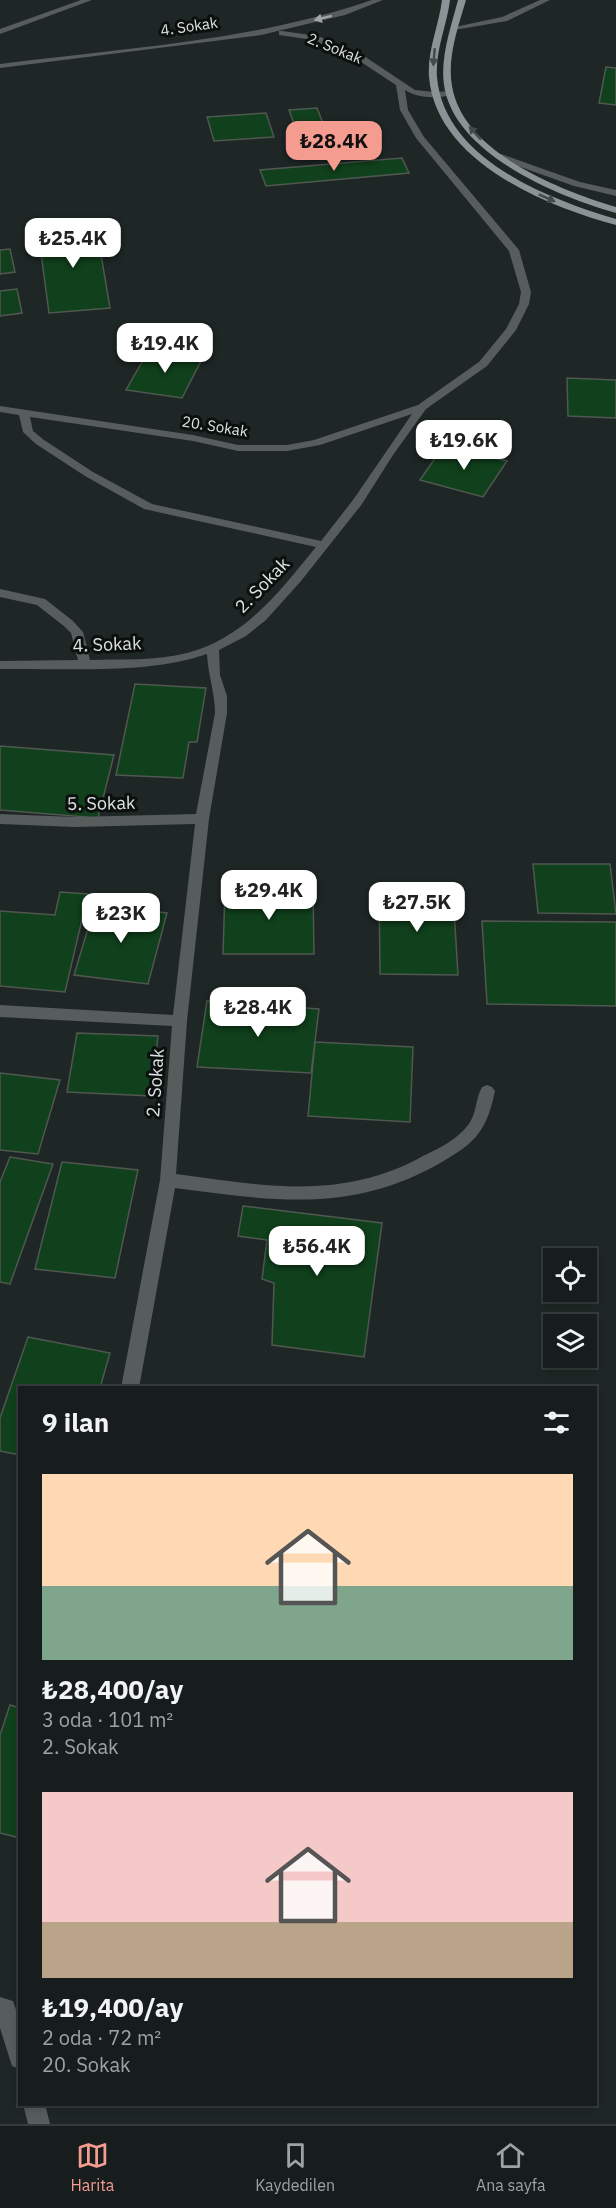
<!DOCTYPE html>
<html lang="tr">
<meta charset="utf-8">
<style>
:root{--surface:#161d1c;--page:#1f2625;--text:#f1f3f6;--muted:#9ea2a3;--line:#353b3b;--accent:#f59c91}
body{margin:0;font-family:"IBM Plex Sans",sans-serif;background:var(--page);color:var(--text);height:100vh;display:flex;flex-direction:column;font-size:22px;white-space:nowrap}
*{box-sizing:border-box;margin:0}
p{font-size:20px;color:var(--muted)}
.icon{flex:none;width:33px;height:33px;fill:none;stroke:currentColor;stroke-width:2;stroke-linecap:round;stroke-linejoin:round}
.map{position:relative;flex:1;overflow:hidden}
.panel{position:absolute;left:18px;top:1386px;width:579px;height:720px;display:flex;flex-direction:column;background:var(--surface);border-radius:0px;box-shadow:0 3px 9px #0003,0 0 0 2px var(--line)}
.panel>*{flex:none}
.tools{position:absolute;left:543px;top:1248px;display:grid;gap:12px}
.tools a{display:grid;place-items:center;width:54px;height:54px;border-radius:0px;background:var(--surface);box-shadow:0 3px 9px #0003,0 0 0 2px var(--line);font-size:30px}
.price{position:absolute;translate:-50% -51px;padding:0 14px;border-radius:12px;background:#fff;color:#222;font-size:20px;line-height:39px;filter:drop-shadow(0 2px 3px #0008)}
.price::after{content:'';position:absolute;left:50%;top:36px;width:18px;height:14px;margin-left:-9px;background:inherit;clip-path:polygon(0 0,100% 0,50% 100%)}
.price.on{background:var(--accent);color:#111}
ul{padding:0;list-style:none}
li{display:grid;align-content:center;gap:12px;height:318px;padding:0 24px}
li span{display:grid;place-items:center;height:186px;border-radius:0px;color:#555}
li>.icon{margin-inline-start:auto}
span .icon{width:108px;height:108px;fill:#fffc;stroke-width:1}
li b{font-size:26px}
h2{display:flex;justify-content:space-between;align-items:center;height:72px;padding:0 24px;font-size:26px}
.dock{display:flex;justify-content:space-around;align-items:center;height:84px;border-top:2px solid var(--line);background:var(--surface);font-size:16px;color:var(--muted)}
.dock a{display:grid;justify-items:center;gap:3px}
.dock .on{color:var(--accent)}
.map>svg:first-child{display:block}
.building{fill:#10411c;stroke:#505751;stroke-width:1.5}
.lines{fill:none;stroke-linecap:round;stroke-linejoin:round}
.minor{fill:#575c5d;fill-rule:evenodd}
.major{fill:#8a9395;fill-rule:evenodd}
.oneway{fill:#a1a6a6}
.oneway2{fill:#444a4b}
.labels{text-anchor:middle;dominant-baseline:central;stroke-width:6;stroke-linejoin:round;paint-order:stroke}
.far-street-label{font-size:15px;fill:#dde3e2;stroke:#0b0f0e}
.street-label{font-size:18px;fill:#dde3e2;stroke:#0b0f0e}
</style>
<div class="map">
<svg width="616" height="2124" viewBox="0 0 616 2124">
<rect width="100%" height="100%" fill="#1e2725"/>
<path class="building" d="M606,67L616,68V105L599,103Z
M317,108L330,141L301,144L289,110Z
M266,113L274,137L214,141L207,117Z
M402,158L409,173L266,186L260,170Z
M96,225L110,308L49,313L38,230Z
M10,249L15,272L0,274V250Z
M17,289L22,313L0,316V291Z
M149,350L203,357L182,398L126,390Z
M567,378L616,380V418L568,416Z
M444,445L507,461L483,497L420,480Z
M135,684L206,688L197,742H189L183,778L116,775Z
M0,746L114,755L98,818L0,810Z
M533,864H610L616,914L538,913Z
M313,888L314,954H223L225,889Z
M379,890L453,892L458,975L380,974Z
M60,892L88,894L65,992L0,986V911L55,915Z
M95,905L167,913L148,984L74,975Z
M482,921L616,922V1006L487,1004Z
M207,1001L319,1009L311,1073L197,1067Z
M77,1033L158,1036L151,1096L67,1092Z
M315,1042L413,1047L410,1122L308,1116Z
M0,1073L60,1080L38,1154L0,1150Z
M10,1157L53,1164L10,1284L0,1282V1182Z
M62,1162L138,1170L115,1278L35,1269Z
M243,1206L382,1223L364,1357L272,1345L274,1283L262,1279L267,1240L238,1236Z
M28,1337L110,1353L100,1388H20V1455L0,1451V1418Z
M10,1705L20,1708V1838L0,1833V1735Z"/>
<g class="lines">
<path class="minor" d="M81,0H92L0,34V29Z
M372,0H383L345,15L261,35L0,68V64C124,48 254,41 372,0Z
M540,0H550L507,21L454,30L450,28L502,17Z
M282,31L318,36L364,56L415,90L434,92L453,91V95C438,98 418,99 405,90L408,110L424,137L519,250L531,292L529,304L516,330L487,366L426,409L393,455L362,504L301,581L266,620L246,636L219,650L220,675L227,696V713L209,819L187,1021L176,1174C264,1186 342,1201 423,1156C439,1148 457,1140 468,1125C477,1114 475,1099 482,1087L487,1085L492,1087L495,1091C486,1135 472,1145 435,1166C346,1214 270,1200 175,1188L139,1388H121L160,1180L172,1026L0,1017V1005L173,1015L195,824L75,827L0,824V814L75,817L196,814L215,713C215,693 208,675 207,654C147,675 64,668 0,669V661L78,660L71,633L65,627L37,605L0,597V589L45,599L73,621L83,632L90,660C122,659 156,661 187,653C245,638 280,591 316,547L144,509L85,476L36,444L23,432L19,415L0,412V406L193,435L238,445H287L314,440L418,405L479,362L506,329L519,304L521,292L509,251L416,138L400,110L396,85L358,60L313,40L279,35V31ZM412,414L353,500L321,541L152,504L93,472L44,440L33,431L30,417L193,441L238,451H287L320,445Z
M495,154H501L580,182L616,190V196L574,186L495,158Z
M0,1997L13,2001L20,2021V2069L12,2066L0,2028Z
M23,2104H45L50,2124H28Z"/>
<path class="major" d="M442,0H450C447,25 435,51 437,77C444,159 548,199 616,219V225C545,206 436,161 429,77C427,51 439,25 442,0Z
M458,0H466C458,27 447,58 452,86C463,153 560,190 616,207V213C558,197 454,154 444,85C440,57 451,27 458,0Z"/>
</g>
<defs><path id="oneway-solid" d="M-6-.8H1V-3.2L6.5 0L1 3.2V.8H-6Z" transform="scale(1.5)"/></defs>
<use class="oneway" href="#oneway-solid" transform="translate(323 18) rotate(166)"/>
<g class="oneway2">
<use href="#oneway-solid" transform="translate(434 57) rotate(95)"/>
<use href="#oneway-solid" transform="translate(475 133) rotate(-132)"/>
<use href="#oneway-solid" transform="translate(547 198) rotate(24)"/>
</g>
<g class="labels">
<g class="far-street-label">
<text transform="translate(189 26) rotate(-8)">4. Sokak</text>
<text transform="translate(335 48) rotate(22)">2. Sokak</text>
<text transform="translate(215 426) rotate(9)">20. Sokak</text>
</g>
<g class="street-label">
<text transform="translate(262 585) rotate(-46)">2. Sokak</text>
<text transform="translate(107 644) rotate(-2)">4. Sokak</text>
<text transform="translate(101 803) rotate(-1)">5. Sokak</text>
<text transform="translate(155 1083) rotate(-86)">2. Sokak</text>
</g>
</g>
</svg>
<div class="tools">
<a><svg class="icon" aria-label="locate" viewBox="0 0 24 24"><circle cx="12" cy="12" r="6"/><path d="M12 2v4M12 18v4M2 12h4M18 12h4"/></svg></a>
<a><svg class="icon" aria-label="layers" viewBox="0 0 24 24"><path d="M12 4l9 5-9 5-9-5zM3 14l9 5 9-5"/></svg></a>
</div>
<b class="price on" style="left:334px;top:172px">₺28.4K</b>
<b class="price" style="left:73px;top:269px">₺25.4K</b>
<b class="price" style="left:165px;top:374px">₺19.4K</b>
<b class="price" style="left:464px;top:471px">₺19.6K</b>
<b class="price" style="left:269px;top:921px">₺29.4K</b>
<b class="price" style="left:417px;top:933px">₺27.5K</b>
<b class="price" style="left:121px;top:944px">₺23K</b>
<b class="price" style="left:258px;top:1038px">₺28.4K</b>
<b class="price" style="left:317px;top:1277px">₺56.4K</b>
<section class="panel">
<h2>9 ilan<svg class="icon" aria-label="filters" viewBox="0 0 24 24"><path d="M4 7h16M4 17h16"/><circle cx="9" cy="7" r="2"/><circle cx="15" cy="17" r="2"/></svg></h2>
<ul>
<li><span style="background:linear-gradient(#ffd9b3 60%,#7fa58c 0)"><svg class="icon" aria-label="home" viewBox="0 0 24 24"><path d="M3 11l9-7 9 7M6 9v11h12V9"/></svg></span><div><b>₺28,400/ay</b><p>3 oda · 101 m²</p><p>2. Sokak</p></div></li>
<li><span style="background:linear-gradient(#f6c9c9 70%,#b9a48a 0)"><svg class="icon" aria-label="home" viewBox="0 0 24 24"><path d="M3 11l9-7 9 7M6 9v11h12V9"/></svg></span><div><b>₺19,400/ay</b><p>2 oda · 72 m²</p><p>20. Sokak</p></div></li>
</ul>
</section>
</div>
<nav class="dock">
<a class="on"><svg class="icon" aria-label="map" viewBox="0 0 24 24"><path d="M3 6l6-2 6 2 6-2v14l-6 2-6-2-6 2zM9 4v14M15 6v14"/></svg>Harita</a>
<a><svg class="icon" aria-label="saved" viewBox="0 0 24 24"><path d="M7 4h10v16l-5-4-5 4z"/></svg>Kaydedilen</a>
<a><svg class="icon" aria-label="home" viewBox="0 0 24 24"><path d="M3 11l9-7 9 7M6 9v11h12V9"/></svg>Ana sayfa</a>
</nav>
